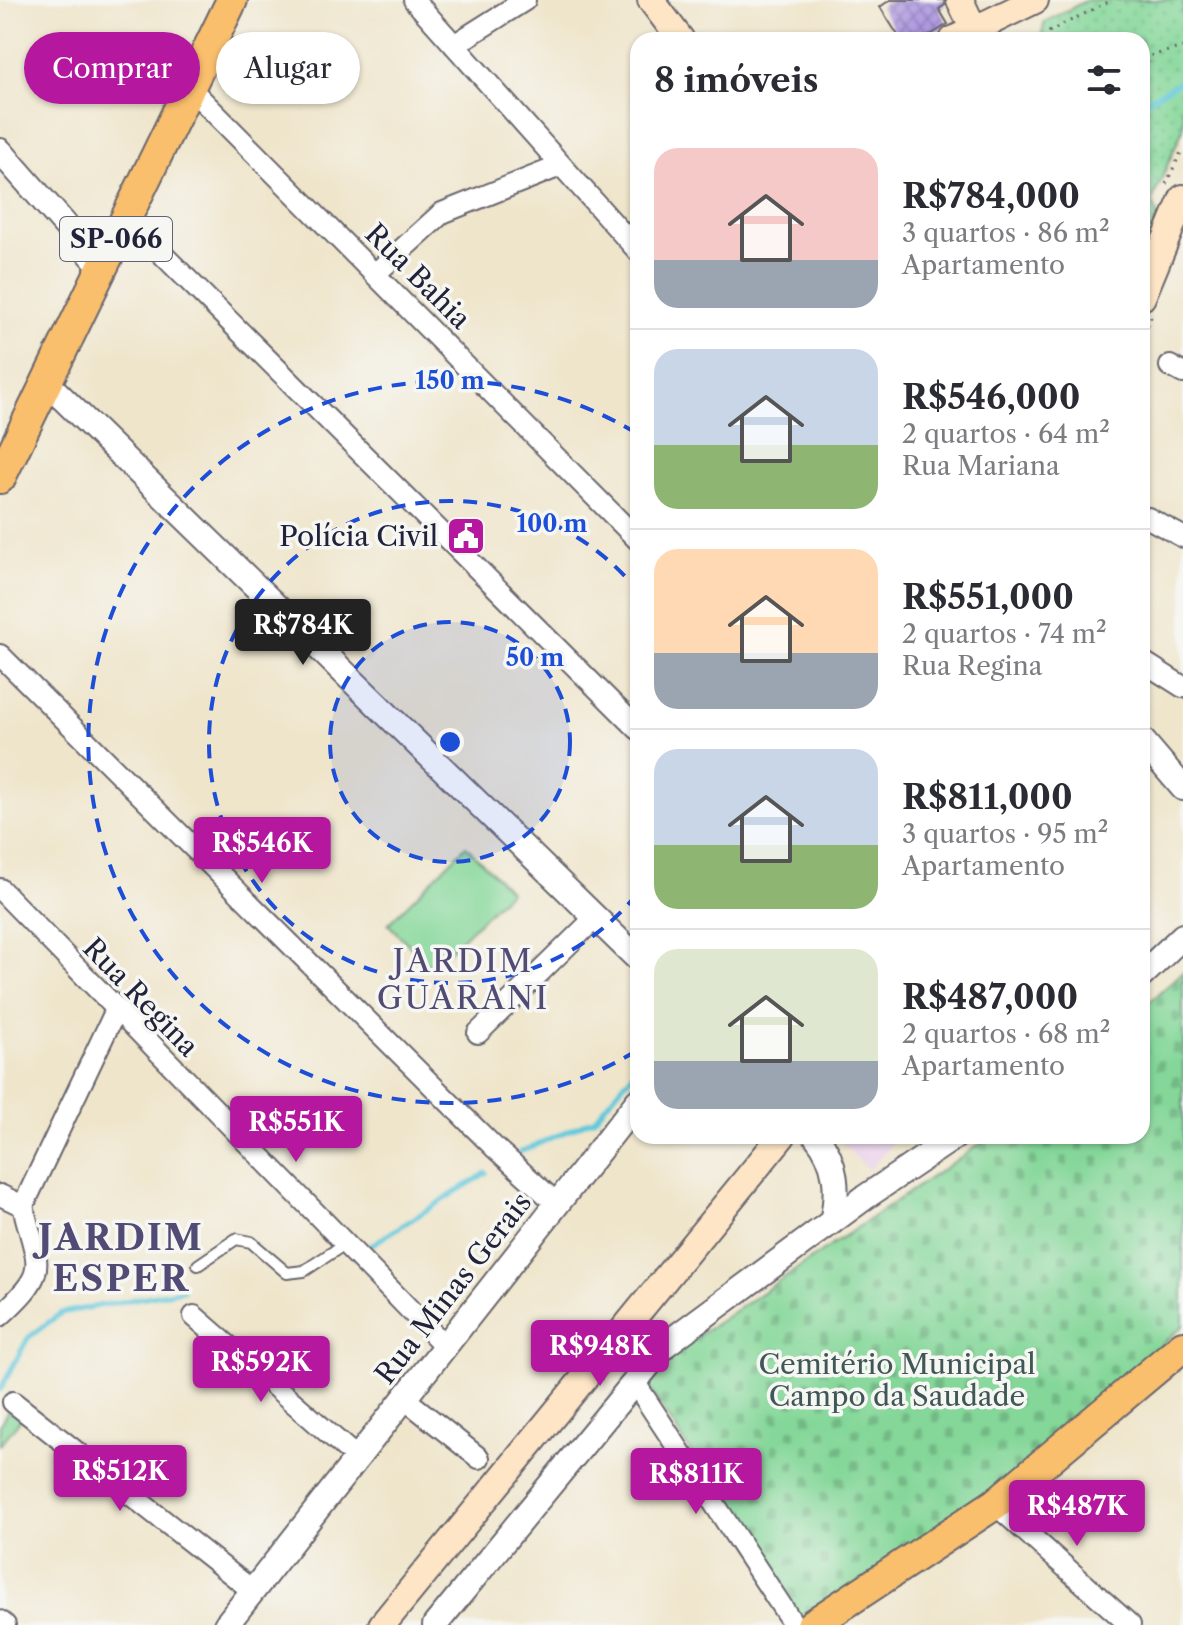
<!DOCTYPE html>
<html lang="pt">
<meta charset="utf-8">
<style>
:root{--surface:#fff;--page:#f2f2f3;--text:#2b2b33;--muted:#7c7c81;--line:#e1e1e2;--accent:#b5179e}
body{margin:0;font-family:"Libre Caslon Text",serif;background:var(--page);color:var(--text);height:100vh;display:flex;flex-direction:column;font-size:30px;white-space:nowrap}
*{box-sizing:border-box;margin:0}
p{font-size:26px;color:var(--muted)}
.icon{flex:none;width:44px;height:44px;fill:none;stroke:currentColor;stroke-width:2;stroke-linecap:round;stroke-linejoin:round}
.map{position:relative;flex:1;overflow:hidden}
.drawer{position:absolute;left:630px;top:32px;width:520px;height:1112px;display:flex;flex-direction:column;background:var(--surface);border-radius:24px;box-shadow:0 2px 6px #0004}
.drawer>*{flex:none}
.hud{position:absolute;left:24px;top:32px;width:486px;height:72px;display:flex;gap:16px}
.price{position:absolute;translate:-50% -68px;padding:0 18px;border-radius:8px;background:var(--accent);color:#fff;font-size:26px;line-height:52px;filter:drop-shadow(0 2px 4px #0008)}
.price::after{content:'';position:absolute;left:50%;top:48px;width:24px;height:18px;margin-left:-12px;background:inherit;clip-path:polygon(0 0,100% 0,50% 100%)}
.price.on{background:#222;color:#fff}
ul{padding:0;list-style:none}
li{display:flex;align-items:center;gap:24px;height:200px;padding:0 24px}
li+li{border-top:2px solid var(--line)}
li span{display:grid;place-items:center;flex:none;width:224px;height:160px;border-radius:24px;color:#555}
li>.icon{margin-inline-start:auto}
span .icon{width:96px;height:96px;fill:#fffc;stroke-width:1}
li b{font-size:34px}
h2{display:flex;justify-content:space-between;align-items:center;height:96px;padding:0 24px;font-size:34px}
.tag{padding:0 28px;border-radius:36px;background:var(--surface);box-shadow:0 2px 6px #0004;font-size:28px;line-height:72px}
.tag.on{background:var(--accent);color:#fff}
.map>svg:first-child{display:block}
.built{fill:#ead1ec}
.grass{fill:#84d799;stroke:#537c6a;stroke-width:2}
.cemetery{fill:url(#cemetery-stones);stroke:#537c6a;stroke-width:2}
.park{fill:url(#park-dots);stroke:#537c6a;stroke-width:2}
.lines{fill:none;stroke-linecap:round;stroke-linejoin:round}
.stream{stroke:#5fc8db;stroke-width:5}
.building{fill:url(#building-cross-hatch)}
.service-casing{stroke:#6a666d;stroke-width:14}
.minor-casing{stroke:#6a666d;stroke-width:24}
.tertiary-casing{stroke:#6a666d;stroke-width:28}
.secondary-casing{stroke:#6a666d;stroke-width:30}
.primary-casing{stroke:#6a666d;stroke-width:34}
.path{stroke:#6a666d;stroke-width:3;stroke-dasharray:2 6;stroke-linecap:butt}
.service{stroke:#fff;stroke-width:10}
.minor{stroke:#fff;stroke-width:20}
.tertiary{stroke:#fff;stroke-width:24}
.secondary{stroke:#fde5c5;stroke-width:26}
.primary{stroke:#f9bf6d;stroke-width:30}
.ring{fill:none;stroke:#1d4ed8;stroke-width:4;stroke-dasharray:14 10}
.labels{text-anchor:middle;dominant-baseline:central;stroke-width:7;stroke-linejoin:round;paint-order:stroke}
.shield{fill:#f6f6f2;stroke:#626272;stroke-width:2}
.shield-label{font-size:26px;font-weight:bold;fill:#22223b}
.street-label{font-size:28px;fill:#22223b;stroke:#f6f6f2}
.poi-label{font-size:28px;fill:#22223b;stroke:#f6f6f2;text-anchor:end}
.park-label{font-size:28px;fill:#3f5857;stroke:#f6f6f2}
.quarter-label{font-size:32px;letter-spacing:2px;fill:#524b75;stroke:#f6f6f2}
.district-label{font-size:36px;font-weight:bold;letter-spacing:2px;fill:#524b75;stroke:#f6f6f2}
.centre{fill:#1d4ed8;stroke:#f6f6f2;stroke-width:4}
.ring-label{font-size:24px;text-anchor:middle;font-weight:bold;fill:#1d4ed8;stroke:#f6f6f2;stroke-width:7;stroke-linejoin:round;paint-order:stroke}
</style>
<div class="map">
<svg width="1183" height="1625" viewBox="0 0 1183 1625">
<defs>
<pattern id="cemetery-stones" width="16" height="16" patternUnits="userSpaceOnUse" patternTransform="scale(2)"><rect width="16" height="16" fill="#84d799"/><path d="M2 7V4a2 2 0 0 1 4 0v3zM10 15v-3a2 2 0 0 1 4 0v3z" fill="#72b885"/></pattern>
<pattern id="park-dots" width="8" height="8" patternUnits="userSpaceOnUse" patternTransform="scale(2)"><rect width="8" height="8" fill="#84d799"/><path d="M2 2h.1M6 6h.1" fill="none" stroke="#72b885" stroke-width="1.8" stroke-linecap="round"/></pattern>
<pattern id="building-cross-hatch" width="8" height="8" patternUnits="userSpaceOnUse" patternTransform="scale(2)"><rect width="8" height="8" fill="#ac96e0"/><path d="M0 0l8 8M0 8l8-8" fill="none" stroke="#8c7ab7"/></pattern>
</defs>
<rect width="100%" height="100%" fill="#f6f6f2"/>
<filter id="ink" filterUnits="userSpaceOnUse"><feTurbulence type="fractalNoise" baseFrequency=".0125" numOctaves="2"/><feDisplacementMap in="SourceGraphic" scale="16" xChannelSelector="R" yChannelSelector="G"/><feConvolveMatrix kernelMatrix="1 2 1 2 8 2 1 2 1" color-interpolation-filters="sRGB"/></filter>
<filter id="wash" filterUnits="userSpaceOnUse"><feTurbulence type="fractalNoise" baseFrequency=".006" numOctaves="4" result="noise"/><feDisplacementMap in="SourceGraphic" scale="32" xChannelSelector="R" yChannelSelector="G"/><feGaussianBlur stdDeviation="1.8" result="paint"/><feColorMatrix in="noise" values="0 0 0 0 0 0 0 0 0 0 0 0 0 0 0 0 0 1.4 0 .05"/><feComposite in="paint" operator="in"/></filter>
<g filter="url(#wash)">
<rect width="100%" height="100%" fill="#efe5cb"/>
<path class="built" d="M835,1136H899L869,1170Z"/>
<path class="grass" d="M466,846L510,891L432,968L388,924Z
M13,1402L24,1415L0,1445V1424Z"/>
<path class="cemetery" d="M1183,972V1326L991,1494L800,1622L645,1381L673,1353L992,1136H1142V1009Z"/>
<path class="park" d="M1087,0H1183V129L1152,201L1158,216L1142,250V40H1040L1045,22Z"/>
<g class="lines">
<path class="stream" d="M1142,103L1183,80
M520,1152L594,1119L638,1067
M368,1247L486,1173
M0,1390L28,1338L61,1313L183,1290"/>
</g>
<g id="blocks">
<path class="building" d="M890,0H944L945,5L939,9L948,24L922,40H901L880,7Z"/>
</g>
</g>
<g filter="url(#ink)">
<use href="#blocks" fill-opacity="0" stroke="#6a666d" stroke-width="2"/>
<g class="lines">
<defs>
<path id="service" d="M198,1265L236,1239L251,1242L287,1273L304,1271L345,1244"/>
<path id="minor" d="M414,0L638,251
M454,45L525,0
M189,87L638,540
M126,218L638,729
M376,273L442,213L560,166
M1170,366L1183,373
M1148,518L1183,537
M0,655L494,1147L556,1203
M1142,661L1183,687
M0,889L446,1347
M478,1033L594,919
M0,1195L23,1206
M23,1206L115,1012
M0,1316C51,1269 38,1269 23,1206
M194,1316L357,1458
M635,1383L794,1625
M405,1399L479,1458
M13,1402L253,1591
M995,1504L1130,1625
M0,1621L5,1625"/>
<path id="tertiary" d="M0,151L102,267
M46,382L638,959
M1142,740L1183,788
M1142,975L1183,936
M816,1136C837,1162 839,1190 832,1222
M226,1625L638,1101
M435,1625L665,1345L864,1198L956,1136"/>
<path id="secondary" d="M651,0L681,40
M960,0L974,30
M953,40L1035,0
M1142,297L1183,198
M382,1625L782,1136"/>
<path id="primary" d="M0,478L232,0
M812,1625L995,1504L1183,1346"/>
</defs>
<use href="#service" class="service-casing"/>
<use href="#minor" class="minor-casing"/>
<use href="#tertiary" class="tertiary-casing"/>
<use href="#secondary" class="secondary-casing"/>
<use href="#primary" class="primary-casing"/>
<path class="path" d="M1046,40L1050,31L1112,0
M1142,78L1150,56L1183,47
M1166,184L1183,148
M1142,341L1152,314"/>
<use href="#service" class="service"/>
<use href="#minor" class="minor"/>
<use href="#tertiary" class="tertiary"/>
<use href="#secondary" class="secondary"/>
<use href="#primary" class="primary"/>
</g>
</g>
<circle cx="450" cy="742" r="120" fill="#1d4ed8" fill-opacity=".12"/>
<g class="ring">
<circle cx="450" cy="742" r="120"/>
<path d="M637 894A241 241 0 1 1 637 590"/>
<path d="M636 1051A361 361 0 1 1 636 433"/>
</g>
<defs>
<symbol id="civic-square" viewBox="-11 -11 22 22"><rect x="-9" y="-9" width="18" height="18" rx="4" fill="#b5179e" stroke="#f6f6f2"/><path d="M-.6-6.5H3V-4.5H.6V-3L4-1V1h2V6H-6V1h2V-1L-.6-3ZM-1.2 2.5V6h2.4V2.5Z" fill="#fff"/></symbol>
</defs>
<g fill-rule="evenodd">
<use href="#civic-square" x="444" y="514" width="44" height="44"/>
</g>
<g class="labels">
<rect class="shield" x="60" y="217" width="112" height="44" rx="6"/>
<g class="shield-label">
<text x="116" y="239">SP-066</text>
</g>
<g class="street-label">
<text transform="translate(418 276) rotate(45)">Rua Bahia</text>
<text transform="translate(141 997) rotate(46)">Rua Regina</text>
<text transform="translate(453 1288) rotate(-52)">Rua Minas Gerais</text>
</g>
<g class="poi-label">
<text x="438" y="536">Polícia Civil</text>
</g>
<g class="park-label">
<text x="897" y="1364">Cemitério Municipal<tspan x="897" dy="32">Campo da Saudade</tspan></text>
</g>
<g class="quarter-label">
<text x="463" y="960">JARDIM<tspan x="463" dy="37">GUARANI</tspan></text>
</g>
<g class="district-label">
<text x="121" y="1237">JARDIM<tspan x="121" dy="41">ESPER</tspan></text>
</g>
</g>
<circle cx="450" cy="742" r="12" class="centre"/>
<g class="ring-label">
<text x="450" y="389">150 m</text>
<text x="552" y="532">100 m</text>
<text x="535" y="666">50 m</text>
</g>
</svg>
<b class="price on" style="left:303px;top:667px">R$784K</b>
<b class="price" style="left:262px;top:885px">R$546K</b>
<b class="price" style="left:296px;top:1164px">R$551K</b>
<b class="price" style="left:600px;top:1388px">R$948K</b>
<b class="price" style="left:261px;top:1404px">R$592K</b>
<b class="price" style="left:120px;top:1513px">R$512K</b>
<b class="price" style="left:696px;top:1516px">R$811K</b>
<b class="price" style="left:1077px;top:1548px">R$487K</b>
<div class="hud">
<a class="tag on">Comprar</a>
<a class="tag">Alugar</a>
</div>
<section class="drawer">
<h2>8 imóveis<svg class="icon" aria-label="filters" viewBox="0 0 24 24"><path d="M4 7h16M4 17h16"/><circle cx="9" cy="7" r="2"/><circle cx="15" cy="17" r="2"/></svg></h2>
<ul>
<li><span style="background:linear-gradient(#f6c9c9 70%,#9aa5b1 0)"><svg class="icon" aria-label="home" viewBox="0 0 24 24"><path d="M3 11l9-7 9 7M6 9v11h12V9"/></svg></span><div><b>R$784,000</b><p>3 quartos · 86 m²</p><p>Apartamento</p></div></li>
<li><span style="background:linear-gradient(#c9d6e8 60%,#8fb573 0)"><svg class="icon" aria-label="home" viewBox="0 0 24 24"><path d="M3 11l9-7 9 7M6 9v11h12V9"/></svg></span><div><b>R$546,000</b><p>2 quartos · 64 m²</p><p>Rua Mariana</p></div></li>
<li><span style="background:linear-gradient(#ffd9b3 65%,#9aa5b1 0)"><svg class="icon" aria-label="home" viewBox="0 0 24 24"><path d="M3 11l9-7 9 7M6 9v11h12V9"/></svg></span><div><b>R$551,000</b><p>2 quartos · 74 m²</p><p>Rua Regina</p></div></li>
<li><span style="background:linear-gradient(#c9d6e8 60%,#8fb573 0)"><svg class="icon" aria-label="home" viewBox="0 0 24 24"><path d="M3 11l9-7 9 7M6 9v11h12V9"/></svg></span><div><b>R$811,000</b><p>3 quartos · 95 m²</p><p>Apartamento</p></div></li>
<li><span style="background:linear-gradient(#dfe7d0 70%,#9aa5b1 0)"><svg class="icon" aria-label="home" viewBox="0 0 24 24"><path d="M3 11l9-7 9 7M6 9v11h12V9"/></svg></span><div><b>R$487,000</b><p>2 quartos · 68 m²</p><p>Apartamento</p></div></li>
</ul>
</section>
</div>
